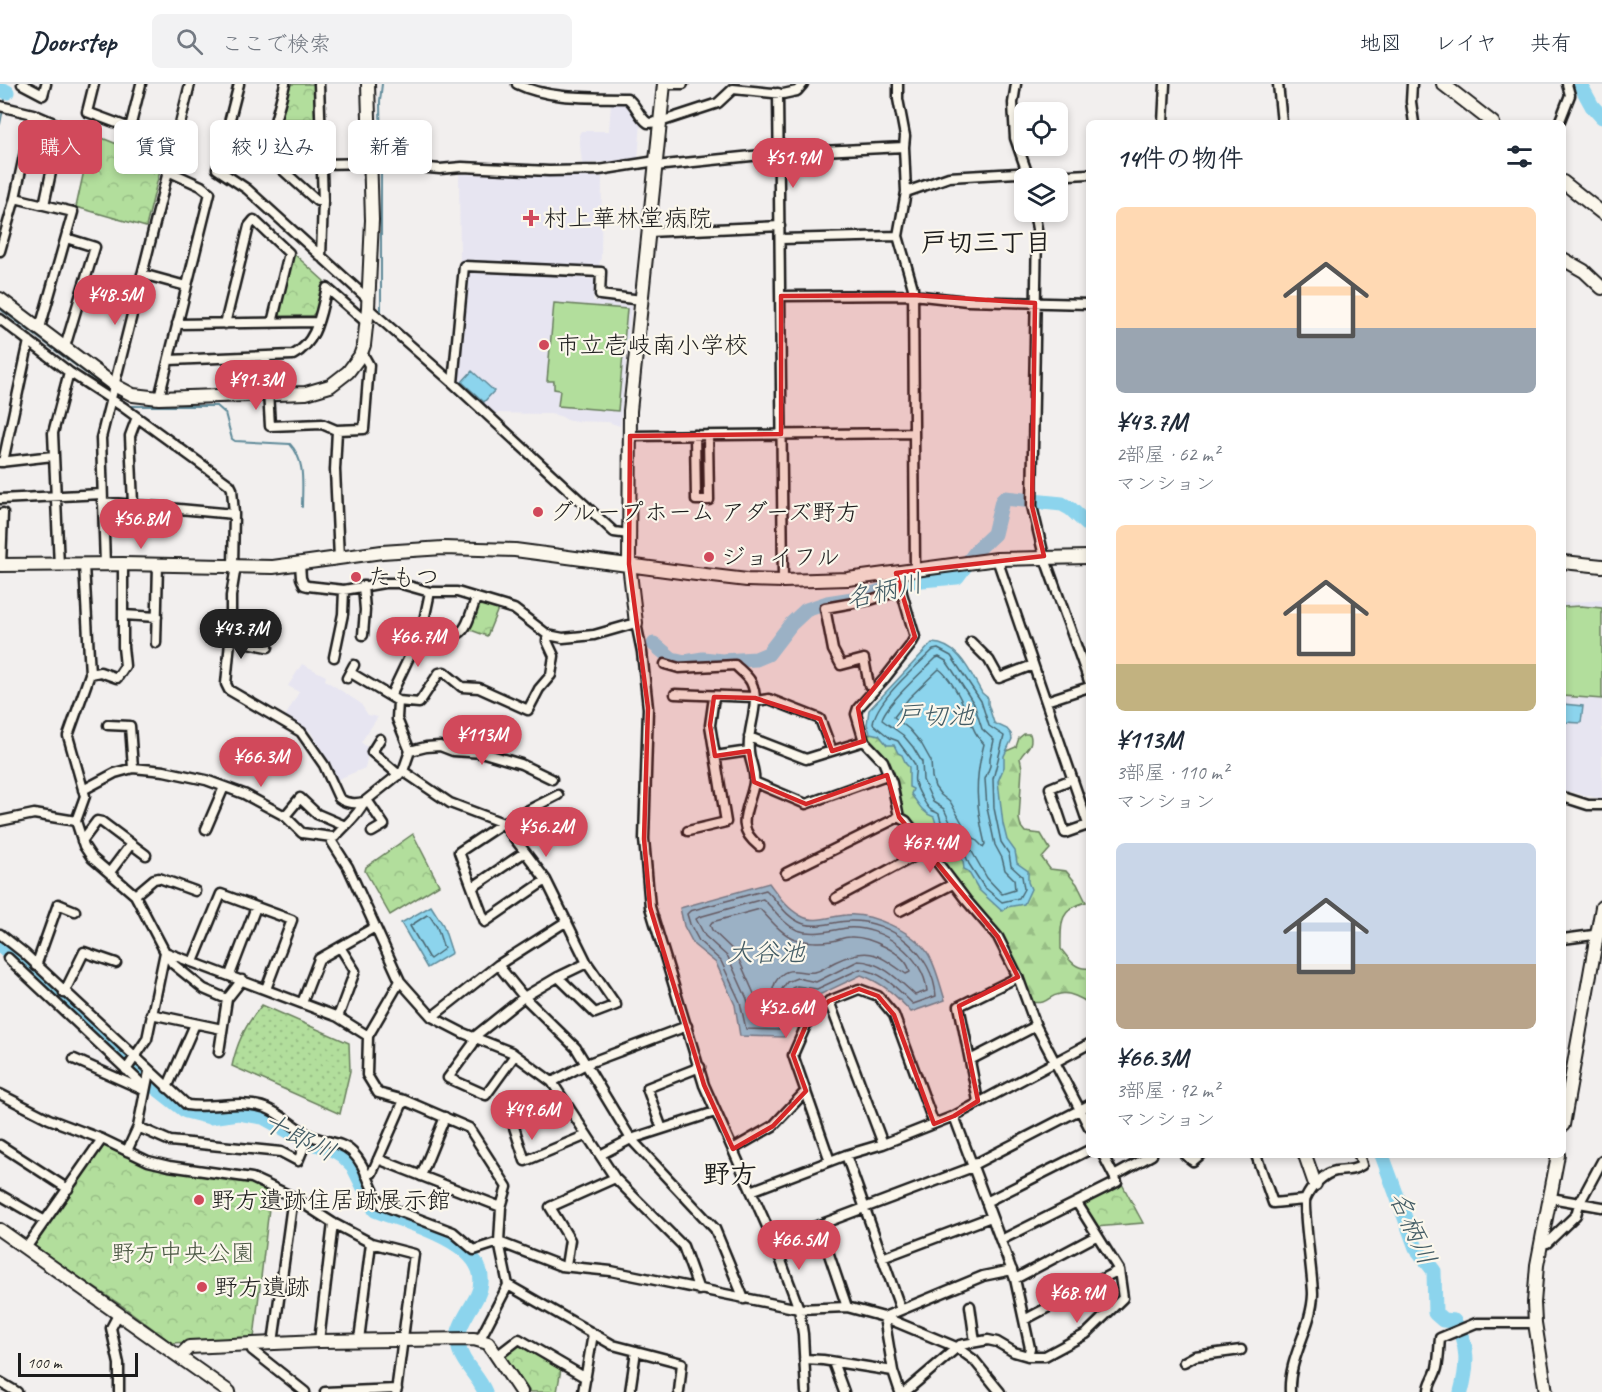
<!DOCTYPE html>
<html lang="ja">
<meta charset="utf-8">
<style>
:root{--surface:#fff;--page:#f2f2f3;--text:#1f2937;--muted:#747a83;--line:#e0e1e3;--accent:#d1495b}
body{margin:0;font-family:Caveat,"Klee One",sans-serif;background:var(--page);color:var(--text);height:100vh;display:flex;flex-direction:column;font-size:22px;white-space:nowrap}
*{box-sizing:border-box;margin:0}
p{font-size:20px;color:var(--muted)}
.icon{flex:none;width:33px;height:33px;fill:none;stroke:currentColor;stroke-width:2;stroke-linecap:round;stroke-linejoin:round}
.map{position:relative;flex:1;overflow:hidden}
.drawer{position:absolute;left:1086px;top:36px;width:480px;height:1038px;display:flex;flex-direction:column;background:var(--surface);border-radius:9px;box-shadow:0 3px 9px #0003}
.drawer>*{flex:none}
.top-card{position:absolute;left:18px;top:36px;width:570px;height:54px;display:flex;gap:12px}
.buttons{position:absolute;left:1014px;top:18px;display:grid;gap:12px}
.buttons a{display:grid;place-items:center;width:54px;height:54px;border-radius:9px;background:var(--surface);box-shadow:0 3px 9px #0003;font-size:30px}
.scale{position:absolute;left:18px;bottom:15px;width:120px;box-sizing:border-box;padding-left:6px;border:3px solid #1c1c1c;border-top:0;font-size:16px;line-height:21px;white-space:nowrap;color:#1c1c1c;-webkit-text-stroke:4px #fbf7ec;paint-order:stroke}
.price{position:absolute;translate:-50% -51px;padding:0 14px;border-radius:21px;background:var(--accent);color:#fff;font-size:20px;line-height:39px;filter:drop-shadow(0 2px 3px #0008)}
.price::after{content:'';position:absolute;left:50%;top:36px;width:18px;height:14px;margin-left:-9px;background:inherit;clip-path:polygon(0 0,100% 0,50% 100%)}
.price.current{background:#222;color:#fff}
ul{padding:0;list-style:none}
li{display:grid;align-content:center;gap:12px;height:318px;padding:0 30px}
li span{display:grid;place-items:center;height:186px;border-radius:9px;color:#555}
li>.icon{margin-inline-start:auto}
span .icon{width:108px;height:108px;fill:#fffc;stroke-width:1}
li b{font-size:26px}
h2{display:flex;justify-content:space-between;align-items:center;height:72px;padding:0 30px;font-size:26px}
.tag{padding:0 21px;border-radius:9px;background:var(--surface);box-shadow:0 3px 9px #0003;font-size:21px;line-height:54px}
.tag.current{background:var(--accent);color:#fff}
header{display:flex;align-items:center;gap:36px;box-sizing:border-box;height:84px;padding:0 30px;background:var(--surface);border-bottom:2px solid var(--line)}
header strong{font-size:28px}
nav{display:flex;gap:33px;margin-inline-start:auto;font-size:21px}
.search{width:420px;height:54px;background:var(--page);display:flex;align-items:center;gap:15px;box-sizing:border-box;padding:0 21px;border-radius:9px;color:var(--muted);font-size:22px}
.map>svg:first-child{display:block}
.built{fill:#e7e5f1}
.grass{fill:url(#grass-dots);stroke:#677d5c;stroke-width:1.5}
.forest{fill:url(#forest-firs);stroke:#677d5c;stroke-width:1.5}
.park{fill:url(#park-crowns);stroke:#677d5c;stroke-width:1.5}
.pitch{fill:#b2de9c;stroke:#677d5c;stroke-width:1.5}
.water{fill:#8cd4ed;stroke:#5f8a99;stroke-width:1.5}
.lines{fill:none;stroke-linecap:round;stroke-linejoin:round}
.shore{stroke:#496670;stroke-width:1.5}
.stream{stroke:#5f8a99;stroke-width:2}
.river{stroke:#8cd4ed;stroke-width:15}
.street-casing{stroke:#1c1c1c;stroke-width:13}
.secondary-casing{stroke:#1c1c1c;stroke-width:16}
.street{stroke:#fbf7ec;stroke-width:8}
.secondary{stroke:#fbf7ec;stroke-width:12}
.marked{fill:#d62828;fill-opacity:0.2;stroke:#d62828;stroke-width:4.5;stroke-linejoin:round}
.poi-dot{fill:#d1495b;stroke:#fbf7ec;stroke-width:2}
.labels{text-anchor:middle;dominant-baseline:central;stroke-width:4.5;stroke-linejoin:round;paint-order:stroke}
.poi-label{font-size:24px;fill:#1c1c1c;stroke:#fbf7ec;text-anchor:start}
.park-label{font-size:24px;fill:#495642;stroke:#fbf7ec}
.neighbourhood-label{font-size:26px;font-weight:bold;fill:#1c1c1c;stroke:#fbf7ec}
.water-label{font-size:26px;font-style:italic;fill:#435c65;stroke:#fbf7ec}
.quarter-label{font-size:27px;font-weight:bold;fill:#1c1c1c;stroke:#fbf7ec}
</style>
<header>
<strong>Doorstep</strong>
<div class="search"><svg class="icon" aria-label="search" viewBox="0 0 24 24"><circle cx="10" cy="10" r="6"/><path d="M15 15l6 6"/></svg>ここで検索</div>
<nav><a>地図</a><a>レイヤ</a><a>共有</a></nav>
</header>
<div class="map">
<svg width="1602" height="1308" viewBox="0 0 1602 1308">
<defs>
<pattern id="grass-dots" width="8" height="8" patternUnits="userSpaceOnUse" patternTransform="scale(1.5)"><rect width="8" height="8" fill="#b2de9c"/><path d="M2 2h.1M6 6h.1" fill="none" stroke="#98be86" stroke-width="1.8" stroke-linecap="round"/></pattern>
<pattern id="forest-firs" width="22" height="20" patternUnits="userSpaceOnUse" patternTransform="scale(1.5)"><rect width="22" height="20" fill="#b2de9c"/><path d="M5 1l3.5 6h-7zM16 11l3.5 6h-7z" fill="#98be86"/></pattern>
<pattern id="park-crowns" width="20" height="18" patternUnits="userSpaceOnUse" patternTransform="scale(1.5)"><rect width="20" height="18" fill="#b2de9c"/><path d="M2 6a3 3 0 1 1 6 0M12 15a3 3 0 1 1 6 0" fill="none" stroke="#98be86"/></pattern>
</defs>
<rect width="100%" height="100%" fill="#f2efee"/>
<filter id="ink" filterUnits="userSpaceOnUse"><feTurbulence type="fractalNoise" baseFrequency=".0167" numOctaves="2"/><feDisplacementMap in="SourceGraphic" scale="12" xChannelSelector="R" yChannelSelector="G"/><feConvolveMatrix kernelMatrix="1 2 1 2 8 2 1 2 1" color-interpolation-filters="sRGB"/></filter>
<g filter="url(#ink)">
<path class="built" d="M627,18L641,39L638,75L582,80L579,51L581,47H609L611,19Z
M459,90L602,93L601,174L598,184L460,179Z
M469,187L595,195L593,217L631,222L620,342L608,338L569,337L560,332L550,330L492,329L458,300L467,189Z
M1602,516V715L1563,706V519Z
M302,580L326,592L325,596L360,619L368,631L378,633L361,658L369,665L365,684L336,696L331,682L310,647L285,633L299,608L288,602Z"/>
<path class="grass" d="M262,921L349,959L350,987L340,1030L232,982C237,958 246,939 262,921Z"/>
<path class="forest" d="M876,647L892,656L1014,780C1004,755 997,728 997,701C998,690 1002,678 1004,668L1016,663L1019,654L1024,650H1030C1034,662 1025,665 1020,674L1022,684L1019,735L1021,743L1025,748L1041,750L1050,765L1042,774L1050,785L1066,787L1077,800L1086,818C1058,826 1061,840 1061,865C1069,875 1075,886 1089,884V920C1082,914 1069,908 1060,910C1046,912 1050,921 1031,918L999,851L901,731L895,702L869,658L867,653L872,648Z"/>
<path class="park" d="M290,0H314L316,35H281Z
M92,50L162,78L146,143L76,123Z
M293,169L324,197L316,227L312,232H281L278,228Z
M476,519L498,525L487,552L468,545Z
M413,750L439,801L390,831L365,787L366,783Z
M104,1061L143,1079L168,1086L250,1097L271,1107L254,1254L172,1259L124,1223L32,1162Z
M1122,1100L1143,1139L1095,1143L1084,1123V1119Z
M520,1261L561,1285L557,1308H530L505,1272Z"/>
<path class="pitch" d="M554,219L627,225L618,327L558,322L560,306L554,305V297H547Z
M1581,522L1602,524V615L1563,612V523Z"/>
<path class="water" d="M472,287L494,307L484,318L462,298Z
M932,559C959,560 970,588 982,609L988,614V620L994,639L1007,645L1011,650L1012,655L1004,672V683L998,697L1003,740L1007,756L1015,767L1017,779L1028,787V798L1031,805L1024,820L1007,823L1002,827L979,806L968,787L964,785L963,777L937,743L934,733C922,729 918,719 911,710L913,705L909,703V683L906,680L902,671L898,669L894,661H887L879,651L870,649L867,640L869,626Z
M1563,620L1583,622L1581,639L1563,638Z
M769,799C778,811 787,825 801,832C814,840 832,832 846,831C871,828 913,848 927,868C936,881 940,901 945,916L911,928C896,911 883,899 861,891L817,912L795,908L793,918L795,927L784,953L740,952L735,921L716,879L694,861L684,842L680,824Z
M431,822L443,841L452,869L427,884L401,839Z"/>
<g class="lines">
<path class="shore" d="M938,565L951,572L981,617L989,642L1004,652L993,695L994,724L1001,758L1009,770L1011,782L1022,792L1024,805L1019,814L1002,818L984,803L969,780L965,770L942,741L939,730C937,728 933,727 931,726C926,723 916,703 915,698C913,692 918,685 914,679C909,671 903,665 898,657L890,654L873,640C876,616 916,583 933,566Z
M939,573L946,577L953,587L974,620L982,645L994,656L990,674V682L985,695L987,724L995,761L1002,774L1005,786L1014,795L1015,806L1002,810L987,794L971,766L950,738L944,725L933,718L923,696L922,678L913,663L903,651L882,636C883,623 924,586 936,574Z
M939,585C950,593 960,613 966,626C972,639 973,649 984,660C974,696 976,723 985,760L983,763L966,746L951,719L941,711L935,703L932,693L931,677L921,659L909,645L894,633L909,614Z
M766,806C777,816 785,832 799,838C815,846 833,837 850,837C892,836 933,870 936,912L913,920C897,905 883,888 860,885L817,905L797,902L792,904L787,917L788,927L779,946L746,945L740,918L721,877L699,857L690,840L687,830L690,827Z
M763,815C774,825 783,840 797,846C814,852 831,846 847,844C882,841 924,872 927,907L915,911C900,897 881,877 858,877L816,898L797,894L787,898L782,905L779,916L780,926L775,938H753L747,915L728,873L705,852L696,835L699,833Z
M760,825C770,835 781,850 795,855C805,858 821,859 832,857C838,856 844,853 850,853C868,852 907,869 910,888L906,890C876,869 869,862 835,878C829,881 820,888 814,888C800,890 790,881 779,893C769,904 774,917 770,928L760,929L755,912L736,869L712,846L710,841L712,838Z
M427,831L430,832L437,843L444,865L430,875L428,873L410,842Z"/>
<path class="stream" d="M4,19L7,8
M0,40L3,25
M381,78L380,17L382,0
M0,225L111,308
M381,227V83
M116,312L131,322H217L225,329L232,355L235,357L290,360C306,377 302,401 302,423"/>
<path class="river" d="M1580,0L1592,22L1602,33
M0,5L7,8
M654,560L672,575L685,578L703,575L722,577L756,575L768,570L791,540L806,526L827,519L859,514L910,497L957,493L978,465L994,450L1002,417L1005,414L1062,420L1071,425L1089,442
M0,861L22,878L140,991L186,1027L210,1033L238,1029L263,1033L310,1059L328,1063L342,1071L353,1082L375,1126C405,1139 499,1160 478,1210C472,1224 455,1244 458,1260C461,1279 478,1291 485,1308
M1382,1071L1416,1164L1434,1187L1435,1229L1443,1236L1454,1237C1469,1260 1468,1282 1461,1308"/>
<defs>
<path id="street" d="M22,0L43,11L46,0
M94,0L87,28L130,44L141,0
M239,0L217,85L247,105L368,215
M319,0L323,117L321,173
M517,0C550,16 592,13 627,14C637,21 637,31 648,39L660,38L718,19L733,5L783,10L797,7L803,0
M664,0H683
M898,0V15L905,52L904,63L906,108L898,152L913,204L915,486
M1016,0L1013,19L1015,54L1029,94
M1278,0L1282,39
M1412,0L1411,18L1414,39
M778,9L783,497
M0,22L33,30L61,42L44,121
M1163,39L1165,0
M1559,39L1570,11L1567,0
M226,50L266,71L317,117H323
M266,71L285,0
M322,80L372,79L440,85L462,83L549,87L599,86L656,77
M655,82L780,69L904,63
M906,108L949,93L1017,89L1029,93L1089,90
M15,114L73,128L40,244
M1034,128L1037,145L1032,422L1044,472L1089,597
M648,148L780,142
M781,155L898,152
M0,167L15,114L33,30
M142,190L186,202
M781,212L913,211L967,217L1089,220
M368,224L453,299L614,448L629,450
M0,235L69,288L123,323L230,401L232,405L234,430L233,482
M177,240L318,238
M225,240L249,142L254,136L289,169L272,239
M65,263L95,163L66,154
M266,273L270,342L322,340L336,346L364,345L369,281L365,274L360,272
M169,276L293,271C318,258 320,229 327,204L367,239
M453,299L464,182L601,188L600,211L642,216
M159,314L210,109L201,102L168,87
M337,346L335,386L339,474
M695,351L696,416H709L708,351
M630,352L914,349
M0,378L53,372
M3,378L29,257
M0,415L102,410
M102,418L234,430
M133,420L130,352L137,333
M0,430L3,429L1,481
M997,475L1089,743
M300,480L301,494L304,501L308,502L344,506L384,499H398L430,508H457L514,525L548,551L563,554L594,551L636,539L642,568L648,624L644,755L650,823L704,1001L774,1158L799,1225L803,1250L806,1308
M84,481L90,590L68,652L85,712L76,737L84,762L92,774L135,811L165,868L173,880L204,905L227,915
M105,481L101,354L190,0
M59,482L53,349L69,288
M236,482L231,512V547L226,600L229,606L301,648L324,681L339,714C346,720 355,720 364,718L403,687L410,667L397,635L398,617
M896,489L915,553L910,562L885,594L858,624L856,630L864,657L883,677L892,699L899,733L906,737L966,816L998,853L1018,893L1036,942L1089,1043
M123,531L157,533
M422,546C464,559 464,550 476,514
M230,550L237,551L248,559L268,563
M363,551L365,526L363,502
M971,558L989,576L999,594L1033,581
M156,559L158,481
M334,573L343,530L344,506
M665,580L679,584L735,581C740,586 748,592 751,598C762,620 746,645 749,667C750,679 756,687 754,699C749,726 733,742 759,762
M351,589L398,617L419,619L439,589L444,588L462,603L479,604L528,626L539,605L551,591L554,572L547,557L548,551
M90,590L100,588L117,594L125,582L123,563V480
M347,594L354,581
M869,601L864,575L841,581L833,566L825,524L870,516L902,506
M675,610L754,613
M391,611L422,546L430,508
M756,617L769,615L820,635L832,667
M1046,617L1089,603
M108,641L130,642L133,684
M749,653L806,675L864,657
M380,655L372,668L399,691
M410,667L426,663L440,662L453,667L484,669L521,680L552,695
M715,672L749,667
M403,687L450,719L503,739L546,796L587,879L616,921L595,929L558,893
M1072,695L1050,704L1065,749L1088,741
M754,698L806,720L887,691
M83,706L115,689L133,684L164,687L206,696L244,710L285,732L302,749L332,753H335C345,741 358,732 364,718
M1563,713L1588,721H1602
M367,716L384,741L372,748
M285,732L300,714L317,730L345,742
M0,737L34,730L76,737
M206,745L224,703
M688,747L726,738L710,641L714,613
M332,753V758L348,783L400,897L432,933L463,949L511,968L552,998L615,1094L683,1162L699,1206
M82,757L97,737L102,738L146,771
M110,788L131,760
M786,789L899,733
M546,796L485,838L459,768L503,739L558,711
M473,803L525,768
M135,811L154,795L159,794L195,807
M836,814L928,765
M900,827L953,800
M0,850L24,869L187,1021C212,1025 241,1015 266,1024C282,1030 294,1044 309,1051C323,1058 341,1057 352,1068C367,1082 369,1105 382,1121L453,1148L474,1166L499,1158L561,1182L611,1187L799,1225L847,1223L884,1233L956,1263L974,1276L1000,1308
M1563,855L1601,850
M165,868L338,933L368,952
M8,874L145,1003
M193,878L221,810L292,836L266,905
M498,881L524,913L576,964L631,1055L715,1145L744,1215
M36,882L58,820L75,827
M230,891L256,823
M400,897L368,952L367,991L378,1009L404,1016L469,1044L507,1103L501,1123L499,1158L508,1201L480,1255
M64,909L84,868L116,879
M829,917L883,1060
M302,919L319,875L375,843
M151,930L222,945
M338,933L355,887L340,863
M432,933L498,881L567,837
M219,968L227,915L242,896
M515,971L486,1011L448,994L473,960L474,953L524,913L558,893L587,879
M74,975L144,1006
M970,976L1036,942
M126,986L147,955L165,868
M552,998L586,980L687,942
M167,1004L195,940
M0,1010L49,1035L102,1055L148,1077L169,1082L252,1094L293,1113L333,1139L371,1159L414,1170L396,1308
M978,1017L959,922L1018,893
M566,1020L513,1040L525,1077L587,1051
M954,1032L1015,1195L1030,1264L1028,1272
M138,1043L170,1057L281,1068L298,1077L309,1051
M662,1045L647,1004L700,983
M0,1061L68,1105
M733,1065L773,1042L806,1007
M127,1067L138,1043L149,988
M600,1071L631,1055L715,1028
M846,1071L901,1226
M1185,1071L1193,1077L1200,1071
M1256,1071L1273,1119L1304,1116
M378,1075L501,1123
M830,1077L793,971L807,939L829,917L859,905L878,912L894,931L934,1040
M973,1081L1089,1021
M366,1091L372,1089L404,1016
M421,1092L445,1033
M1114,1092L1152,1071
M751,1107L846,1071L883,1060L954,1032L1089,960
M0,1111L45,1137
M1551,1114L1602,1123
M986,1118L1089,1066
M819,1141L847,1223
M1001,1156L1117,1098L1103,1071
M774,1158L973,1083
M1542,1158L1547,1159L1576,1131L1579,1120L1602,1077
M26,1164L102,1055
M882,1174L991,1133
M566,1182L570,1156L550,1123L615,1094
M1015,1195L1096,1152
M508,1201L613,1261L682,1279L679,1308
M970,1222L975,1258
M119,1229L111,1244L119,1280V1308
M884,1233L983,1192L1012,1186
M884,1233L893,1287L900,1308
M1024,1236L1119,1186
M359,1256L371,1159
M319,1257L333,1139
M273,1259L293,1113
M251,1260L252,1266L305,1308
M497,1272L519,1255L586,1294
M804,1275L823,1276L893,1287
M833,1278L844,1308
M1184,1278L1195,1272L1241,1266
M0,1298L17,1308
M325,1308L397,1305
M583,1308L593,1250
M630,1308L636,1267
M905,1308L960,1261L988,1256L997,1258L1014,1268L1028,1272H1045L1086,1250L1123,1214L1119,1186L1077,1119
M1290,1308C1288,1274 1312,1244 1313,1210C1313,1193 1302,1121 1306,1114C1311,1103 1324,1089 1336,1087C1346,1086 1353,1087 1362,1081L1359,1071
M1429,1308C1428,1300 1435,1293 1437,1284C1439,1275 1439,1264 1440,1254L1476,1239H1535"/>
<path id="secondary" d="M1443,0L1493,39
M1563,98L1602,129
M1563,175L1584,187L1602,204
M0,215L114,301L133,311L159,314L306,309L330,302L348,288L360,272L364,261L368,224L372,136L368,0
M1563,478L1602,482
M0,481L123,480L273,483L382,468L443,464L515,466L688,489L747,496L783,497L848,495L997,475L1089,473
M636,539L629,480L630,327L664,0
M1563,1041L1602,823
M1305,1071L1315,1100
M0,1146L229,1308
M180,1272L189,1263L319,1257L474,1255L488,1259L521,1308
M1546,1308L1535,1239L1534,1219L1537,1181L1558,1071"/>
</defs>
<use href="#street" class="street-casing"/>
<use href="#secondary" class="secondary-casing"/>
<use href="#street" class="street"/>
<use href="#secondary" class="secondary"/>
</g>
</g>
<path class="marked" d="M913,211L1035,219L1032,422L1044,472L896,489L915,553L858,624L864,657L832,667L820,635L755,614L714,613L710,641L715,672L749,667L754,698L806,720L887,691L899,733L998,853L1018,893L959,922L978,1017L954,1032L934,1040L894,931L878,912L859,905L829,917L807,939L793,971L806,1007L773,1042L733,1065L704,1001L650,823L644,755L648,624L629,480L630,352L781,350V212Z"/>
<g class="poi-dot">
<path d="M528 125h6v6h6v6h-6v6h-6v-6h-6v-6h6z"/>
<circle cx="544" cy="261" r="6"/>
<circle cx="538" cy="428" r="6"/>
<circle cx="709" cy="473" r="6"/>
<circle cx="356" cy="493" r="6"/>
<circle cx="199" cy="1116" r="6"/>
<circle cx="202" cy="1203" r="6"/>
</g>
<g class="labels">
<g class="poi-label">
<text x="544" y="134">村上華林堂病院</text>
<text x="556" y="261">市立壱岐南小学校</text>
<text x="550" y="428">グループホーム アダーズ野方</text>
<text x="721" y="473">ジョイフル</text>
<text x="368" y="493">たもつ</text>
<text x="211" y="1116">野方遺跡住居跡展示館</text>
<text x="214" y="1203">野方遺跡</text>
</g>
<g class="park-label">
<text x="183" y="1169">野方中央公園</text>
</g>
<g class="neighbourhood-label">
<text x="986" y="158">戸切三丁目</text>
</g>
<g class="water-label">
<text transform="translate(884 507) rotate(-13)">名柄川</text>
<text x="935" y="631">戸切池</text>
<text x="766" y="868">大谷池</text>
<text transform="translate(299 1053) rotate(26)">十郎川</text>
<text transform="translate(1413 1144) rotate(66)">名柄川</text>
</g>
<g class="quarter-label">
<text x="730" y="1090">野方</text>
</g>
</g>
</svg>
<div class="buttons">
<a><svg class="icon" aria-label="locate" viewBox="0 0 24 24"><circle cx="12" cy="12" r="6"/><path d="M12 2v4M12 18v4M2 12h4M18 12h4"/></svg></a>
<a><svg class="icon" aria-label="layers" viewBox="0 0 24 24"><path d="M12 4l9 5-9 5-9-5zM3 14l9 5 9-5"/></svg></a>
</div>
<div class="scale">100 m</div>
<b class="price" style="left:793px;top:105px">¥51.9M</b>
<b class="price" style="left:115px;top:242px">¥48.5M</b>
<b class="price" style="left:256px;top:327px">¥91.3M</b>
<b class="price" style="left:141px;top:466px">¥56.8M</b>
<b class="price current" style="left:241px;top:576px">¥43.7M</b>
<b class="price" style="left:418px;top:584px">¥66.7M</b>
<b class="price" style="left:482px;top:682px">¥113M</b>
<b class="price" style="left:261px;top:704px">¥66.3M</b>
<b class="price" style="left:546px;top:774px">¥56.2M</b>
<b class="price" style="left:930px;top:790px">¥67.4M</b>
<b class="price" style="left:786px;top:955px">¥52.6M</b>
<b class="price" style="left:532px;top:1057px">¥49.6M</b>
<b class="price" style="left:799px;top:1187px">¥66.5M</b>
<b class="price" style="left:1077px;top:1240px">¥68.9M</b>
<div class="top-card">
<a class="tag current">購入</a>
<a class="tag">賃貸</a>
<a class="tag">絞り込み</a>
<a class="tag">新着</a>
</div>
<section class="drawer">
<h2>14件の物件<svg class="icon" aria-label="filters" viewBox="0 0 24 24"><path d="M4 7h16M4 17h16"/><circle cx="9" cy="7" r="2"/><circle cx="15" cy="17" r="2"/></svg></h2>
<ul>
<li><span style="background:linear-gradient(#ffd9b3 65%,#9aa5b1 0)"><svg class="icon" aria-label="home" viewBox="0 0 24 24"><path d="M3 11l9-7 9 7M6 9v11h12V9"/></svg></span><div><b>¥43.7M</b><p>2部屋 · 62 m²</p><p>マンション</p></div></li>
<li><span style="background:linear-gradient(#ffd9b3 75%,#c2b280 0)"><svg class="icon" aria-label="home" viewBox="0 0 24 24"><path d="M3 11l9-7 9 7M6 9v11h12V9"/></svg></span><div><b>¥113M</b><p>3部屋 · 110 m²</p><p>マンション</p></div></li>
<li><span style="background:linear-gradient(#c9d6e8 65%,#b9a48a 0)"><svg class="icon" aria-label="home" viewBox="0 0 24 24"><path d="M3 11l9-7 9 7M6 9v11h12V9"/></svg></span><div><b>¥66.3M</b><p>3部屋 · 92 m²</p><p>マンション</p></div></li>
</ul>
</section>
</div>
